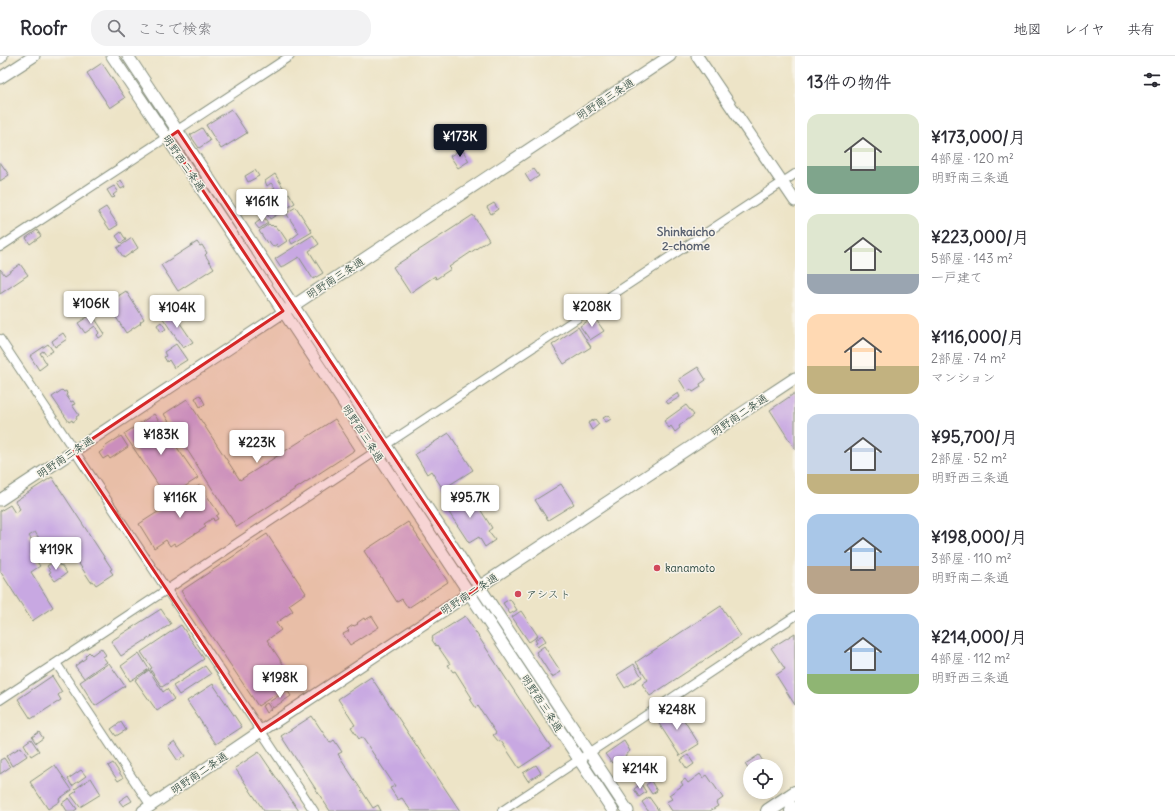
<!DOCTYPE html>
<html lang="ja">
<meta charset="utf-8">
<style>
:root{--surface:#fff;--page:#f2f2f3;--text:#2b2b33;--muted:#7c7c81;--line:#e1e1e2;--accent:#111827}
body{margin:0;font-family:Delius,"Klee One",sans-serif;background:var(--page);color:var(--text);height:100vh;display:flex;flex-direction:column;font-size:15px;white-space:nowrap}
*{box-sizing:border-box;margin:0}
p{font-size:13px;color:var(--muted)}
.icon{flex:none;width:22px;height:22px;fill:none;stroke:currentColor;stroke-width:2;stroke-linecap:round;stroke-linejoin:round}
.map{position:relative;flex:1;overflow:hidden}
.details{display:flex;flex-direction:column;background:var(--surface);width:380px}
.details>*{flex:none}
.buttons{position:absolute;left:743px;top:703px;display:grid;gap:8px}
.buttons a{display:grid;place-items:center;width:40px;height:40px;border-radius:50%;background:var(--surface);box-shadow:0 2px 10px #0003;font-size:20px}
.price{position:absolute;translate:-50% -34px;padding:0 9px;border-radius:4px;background:#fff;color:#222;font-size:13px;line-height:26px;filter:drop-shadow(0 1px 2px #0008)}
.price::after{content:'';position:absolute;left:50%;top:24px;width:12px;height:9px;margin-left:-6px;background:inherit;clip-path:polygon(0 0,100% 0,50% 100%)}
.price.active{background:var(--accent);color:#fff}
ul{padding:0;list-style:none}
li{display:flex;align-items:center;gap:12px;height:100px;padding:0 12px}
li span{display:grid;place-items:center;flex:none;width:112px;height:80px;border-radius:12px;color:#555}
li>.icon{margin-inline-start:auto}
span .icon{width:48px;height:48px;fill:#fffc;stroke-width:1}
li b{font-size:17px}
h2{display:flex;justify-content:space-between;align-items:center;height:48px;padding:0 12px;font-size:17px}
header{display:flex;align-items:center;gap:24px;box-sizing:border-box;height:56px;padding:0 20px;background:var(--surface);border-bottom:1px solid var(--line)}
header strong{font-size:19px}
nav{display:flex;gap:22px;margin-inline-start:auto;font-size:14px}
.search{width:280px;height:36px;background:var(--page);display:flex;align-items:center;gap:10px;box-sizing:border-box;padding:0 14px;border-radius:16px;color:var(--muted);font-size:15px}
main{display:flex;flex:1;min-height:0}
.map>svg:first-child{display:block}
.building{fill:#c8a8e2}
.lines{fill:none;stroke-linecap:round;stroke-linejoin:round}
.street-casing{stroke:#86907e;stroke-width:10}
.secondary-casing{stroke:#86907e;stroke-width:13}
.highway-casing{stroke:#86907e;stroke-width:16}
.street{stroke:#fff;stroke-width:8}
.secondary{stroke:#fff;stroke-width:11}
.highway{stroke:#fff;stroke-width:14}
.marked{fill:#d62828;fill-opacity:0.2;stroke:#d62828;stroke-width:3;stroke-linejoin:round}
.poi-dot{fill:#d1495b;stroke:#f7f3e8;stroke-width:1.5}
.labels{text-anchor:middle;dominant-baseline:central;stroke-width:3;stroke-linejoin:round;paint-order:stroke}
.street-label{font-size:11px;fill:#1f3d34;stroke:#f7f3e8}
.poi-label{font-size:11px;fill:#1f3d34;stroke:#f7f3e8;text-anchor:start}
.neighbourhood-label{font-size:12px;font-weight:bold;fill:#5a6271;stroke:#f7f3e8}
</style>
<header>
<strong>Roofr</strong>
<div class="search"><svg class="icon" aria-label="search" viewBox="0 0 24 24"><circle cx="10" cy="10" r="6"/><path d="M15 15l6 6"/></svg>ここで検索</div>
<nav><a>地図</a><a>レイヤ</a><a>共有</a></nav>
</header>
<main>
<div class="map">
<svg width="795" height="755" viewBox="0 0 795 755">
<rect width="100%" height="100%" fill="#f7f3e8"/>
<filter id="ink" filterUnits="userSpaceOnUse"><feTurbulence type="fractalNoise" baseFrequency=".025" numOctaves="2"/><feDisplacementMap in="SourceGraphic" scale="8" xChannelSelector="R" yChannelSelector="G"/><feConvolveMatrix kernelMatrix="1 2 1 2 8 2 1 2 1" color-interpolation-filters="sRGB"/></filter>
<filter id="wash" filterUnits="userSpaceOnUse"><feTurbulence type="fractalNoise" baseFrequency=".012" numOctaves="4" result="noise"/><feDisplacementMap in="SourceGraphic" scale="16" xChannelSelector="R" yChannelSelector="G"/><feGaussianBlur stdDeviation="0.9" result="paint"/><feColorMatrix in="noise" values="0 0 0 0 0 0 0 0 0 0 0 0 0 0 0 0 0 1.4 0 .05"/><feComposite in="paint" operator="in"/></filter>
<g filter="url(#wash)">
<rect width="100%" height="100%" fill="#ede4c7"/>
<g id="blocks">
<path class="building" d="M102,7L125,42L110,52L87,17Z
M231,53L247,77L221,93L206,69Z
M202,72L210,85L199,92L190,79Z
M462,93L469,105L458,112L450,100Z
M0,106L9,119L0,125Z
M534,113L539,120L530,126L525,118Z
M255,114L259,120L248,126L245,120Z
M275,118L286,136L279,141L276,137L269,142L266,138L275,132L271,127L267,130L265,125Z
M121,124L125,131L121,133L117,127Z
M114,130L118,135L113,139L115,141L112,142L107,134Z
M289,137L295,147L270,163L264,153Z
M494,147L498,153L491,158L487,151Z
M106,151L118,169L110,174L98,156Z
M296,151L312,176L292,188L290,184L299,177L286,157Z
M473,159L489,184L449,211L451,213L436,223L435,220L410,237L393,211Z
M264,161L268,167L259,173L255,168Z
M269,168L271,170L272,169L274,171L275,170L278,174L279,173L287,185L278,191L277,188L273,191L269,185L267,187L259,175Z
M37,174L41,180L30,188L26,182Z
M121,176L126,184L121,187L116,180Z
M313,179L319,188L309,195L323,217L313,223L299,201L281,212L275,203Z
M132,182L138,192L124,202L117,192Z
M197,186L200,190L202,189L207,197L205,199L214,212L178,235L161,209Z
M20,208L28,219L0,238V213L5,219Z
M126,235L144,263L140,266L141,267L126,277L107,247Z
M171,254L193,286L183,292L162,261Z
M92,258L105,278L99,282L97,279L99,277L95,270L85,277L78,267Z
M594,261L604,275L590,284L580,270Z
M161,266L166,273L161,276L157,269Z
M578,271L591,291L564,308L552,289Z
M63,277L67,283L55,291L52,285Z
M48,288L53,295L46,299L43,295L40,297L47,308L39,314L30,300Z
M176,288L187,304L174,312L169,304L167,306L164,301L166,300L164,296Z
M698,311L706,324L700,328L701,331L693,336L691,333L687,336L679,323Z
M62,334L64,336L66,335L67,338L66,339L71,346L73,345L75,348L72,349L79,359L76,361L77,363L73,366L72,364L69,366L52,341Z
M678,337L680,341L668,348L666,345Z
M795,337V393L770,354Z
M200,339L205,348L200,351L195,342Z
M187,343L240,424L335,363L355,394L237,471L164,358Z
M686,349L694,359L679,370L680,372L675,376L671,370L669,372L664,365Z
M154,358L198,422L167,442L124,378Z
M608,359L611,363L606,366L603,362Z
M595,363L599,368L592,374L588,367Z
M449,377L473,414L443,433L431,415L427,418L415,398Z
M121,380L128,391L110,403L108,400L103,403L99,397L104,393L103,392Z
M52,421L112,513L110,514L113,518L96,529L93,525L91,526L70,494L63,498L54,483L44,490L35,476L29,480L38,493L31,497L40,510L31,516L53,551L32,565L0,515V455L10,449L15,457L20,453L15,445Z
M561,428L574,448L548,464L535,444Z
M200,429L219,458L216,460L218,463L214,465L213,462L204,468L206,471L176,490L174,487L170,490L166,484L154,492L139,468Z
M468,434L492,472L488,475L495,484L485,491L479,481L469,487L444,449Z
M408,466L448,526L408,552L402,543L397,546L364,495Z
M267,478L306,537L289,549L293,555L276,567L281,574L267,584L295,626L258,650L181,535Z
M56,504L60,510L61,509L67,517L55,525L49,517L51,516L47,510Z
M510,543L517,554L510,558L503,547Z
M721,550L741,580L650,640L642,628L648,624L636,606Z
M161,553L171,568L121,600L111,585Z
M521,555L538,580L529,586L512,561Z
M372,560L379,571L350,589L343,578L349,575L347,573L353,569L354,570L358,568L357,567L364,562L365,564Z
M465,560L551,691L519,712L501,685L499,686L493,679L496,677L478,650L476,652L470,643L472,642L455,615L453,616L448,609L450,608L437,589L436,590L432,584L433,583L432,581Z
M181,569L204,603L162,631L150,613L152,612L141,596Z
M795,577V649L776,619L785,613L771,592Z
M542,579L546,585L537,591L535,588L537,587L535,584Z
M544,590L561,616L552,621L536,596Z
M101,592L106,599L103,601L107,606L84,622L75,610L86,602L85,600L89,596L92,599Z
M139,597L149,613L130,625L121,610Z
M109,607L125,630L95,650L80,626Z
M634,608L642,621L625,632L617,619Z
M205,610L211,618L179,639L173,630Z
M149,614L163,636L167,633L174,643L157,655L135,624Z
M52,620L62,636L58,639L61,644L31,663L18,643Z
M371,621L460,755H411L402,742L398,744L390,732L395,730L362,681L359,683L351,671L355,669L338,643Z
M213,628L242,671L216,688L187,645Z
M287,634L291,640L273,652L269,646Z
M267,647L271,653L266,657L262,650Z
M675,650L699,688L680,700L656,663Z
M312,660L330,687L334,684L342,696L338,698L373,752L378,749L381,755H330L281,680Z
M121,666L126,674L116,680L111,673Z
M39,676L43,682L36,687L32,681Z
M31,683L39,695L31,700L24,688Z
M175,685L185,700L178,705L168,690Z
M624,685L630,695L626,698L625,703L623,705L617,706L615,705L612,707L605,698Z
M21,691L27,700L12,710L6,700Z
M259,696L299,755H264L235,712Z
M688,699L694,708L687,713L681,704Z
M759,699L766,710H750V716L745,708Z
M4,702L10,711L0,718V704Z
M113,707L123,722L118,725L108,710Z
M55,709L72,734L59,743L60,745L48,753L30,726Z
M536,709L541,717L528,725L523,717Z
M657,710L660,714L653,719L650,714Z
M81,714L86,720L72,730L68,723Z
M700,718L703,722L707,719L723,742L716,747L718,750L710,755H672L666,746L672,743L669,739L683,729L681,726L685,723L688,727Z
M91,722L101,738L80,751L71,739L77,735L75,733Z
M651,725L657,735L652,738L646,729Z
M641,728L646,736L639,741L634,733Z
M128,739L132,745L123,750L119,745Z
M649,741L659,755H648L642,746Z
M69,742L77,753L74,755H67L62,747Z"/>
</g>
</g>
<g filter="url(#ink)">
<use href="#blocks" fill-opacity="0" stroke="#86907e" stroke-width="1"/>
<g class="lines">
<defs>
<path id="street" d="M0,191L290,0
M0,283L314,755
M56,607L151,750
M0,644L795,118
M502,755L795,560"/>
<path id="secondary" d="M112,0L283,255L613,755
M128,0L628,755
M697,0L795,145
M0,2L2,0
M0,22L34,0
M0,444L670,0
M143,755L261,675L795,322"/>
<path id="highway" d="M768,755L795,737
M792,755L795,753"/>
</defs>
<use href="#street" class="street-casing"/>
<use href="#secondary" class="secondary-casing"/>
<use href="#highway" class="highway-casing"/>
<use href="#street" class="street"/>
<use href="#secondary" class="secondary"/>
<use href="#highway" class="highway"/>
</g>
</g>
<path class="marked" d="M178,75L480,531L261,675L74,395L283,255L168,82Z"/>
<g class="poi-dot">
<circle cx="657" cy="512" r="4"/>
<circle cx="518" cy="538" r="4"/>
</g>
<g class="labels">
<g class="street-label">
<text transform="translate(605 43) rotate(-33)">明野南三条通</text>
<text transform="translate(184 107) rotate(56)">明野西三条通</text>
<text transform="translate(335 222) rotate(-33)">明野南三条通</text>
<text transform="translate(739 359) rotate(-34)">明野南二条通</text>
<text transform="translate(363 377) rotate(57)">明野西三条通</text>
<text transform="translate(65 401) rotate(-34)">明野南三条通</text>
<text transform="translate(469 538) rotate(-33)">明野南二条通</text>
<text transform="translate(542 647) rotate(57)">明野西三条通</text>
<text transform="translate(199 717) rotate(-34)">明野南二条通</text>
</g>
<g class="poi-label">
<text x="665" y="512">kanamoto</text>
<text x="526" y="538">アシスト</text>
</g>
<g class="neighbourhood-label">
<text x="686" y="175">Shinkaicho<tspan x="686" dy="14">2-chome</tspan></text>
</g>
</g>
</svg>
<div class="buttons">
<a><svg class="icon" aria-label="locate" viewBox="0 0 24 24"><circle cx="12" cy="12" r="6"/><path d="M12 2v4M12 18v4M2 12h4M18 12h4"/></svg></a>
</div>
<b class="price active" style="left:460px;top:102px">¥173K</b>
<b class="price" style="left:262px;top:167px">¥161K</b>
<b class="price" style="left:91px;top:269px">¥106K</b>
<b class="price" style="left:592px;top:272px">¥208K</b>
<b class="price" style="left:177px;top:273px">¥104K</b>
<b class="price" style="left:161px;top:400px">¥183K</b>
<b class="price" style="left:257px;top:408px">¥223K</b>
<b class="price" style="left:180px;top:463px">¥116K</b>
<b class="price" style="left:470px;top:463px">¥95.7K</b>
<b class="price" style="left:56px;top:515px">¥119K</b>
<b class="price" style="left:280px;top:643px">¥198K</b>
<b class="price" style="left:677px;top:675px">¥248K</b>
<b class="price" style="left:640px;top:734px">¥214K</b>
</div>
<section class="details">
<h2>13件の物件<svg class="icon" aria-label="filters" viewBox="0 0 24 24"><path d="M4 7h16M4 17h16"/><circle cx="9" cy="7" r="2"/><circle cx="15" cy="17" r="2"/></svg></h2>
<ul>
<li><span style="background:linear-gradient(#dfe7d0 65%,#7fa58c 0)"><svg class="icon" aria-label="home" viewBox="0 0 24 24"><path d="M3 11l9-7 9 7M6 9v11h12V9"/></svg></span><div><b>¥173,000/月</b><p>4部屋 · 120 m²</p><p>明野南三条通</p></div></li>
<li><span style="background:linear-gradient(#dfe7d0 75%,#9aa5b1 0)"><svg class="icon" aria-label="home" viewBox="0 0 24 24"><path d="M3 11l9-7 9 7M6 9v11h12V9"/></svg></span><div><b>¥223,000/月</b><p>5部屋 · 143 m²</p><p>一戸建て</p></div></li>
<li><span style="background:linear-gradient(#ffd9b3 65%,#c2b280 0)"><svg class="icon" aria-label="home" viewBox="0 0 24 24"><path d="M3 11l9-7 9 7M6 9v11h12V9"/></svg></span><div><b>¥116,000/月</b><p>2部屋 · 74 m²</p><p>マンション</p></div></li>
<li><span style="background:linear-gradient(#c9d6e8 75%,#c2b280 0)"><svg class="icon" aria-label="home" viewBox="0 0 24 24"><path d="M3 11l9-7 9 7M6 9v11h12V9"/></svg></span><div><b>¥95,700/月</b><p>2部屋 · 52 m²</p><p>明野西三条通</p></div></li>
<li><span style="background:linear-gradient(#a9c7e8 65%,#b9a48a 0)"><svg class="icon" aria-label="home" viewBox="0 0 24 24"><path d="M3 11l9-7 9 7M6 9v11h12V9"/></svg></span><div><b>¥198,000/月</b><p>3部屋 · 110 m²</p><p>明野南二条通</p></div></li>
<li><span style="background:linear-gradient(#a9c7e8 75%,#8fb573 0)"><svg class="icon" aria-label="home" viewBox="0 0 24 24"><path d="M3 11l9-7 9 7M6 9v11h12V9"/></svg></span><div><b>¥214,000/月</b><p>4部屋 · 112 m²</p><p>明野西三条通</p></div></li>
</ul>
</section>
</main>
